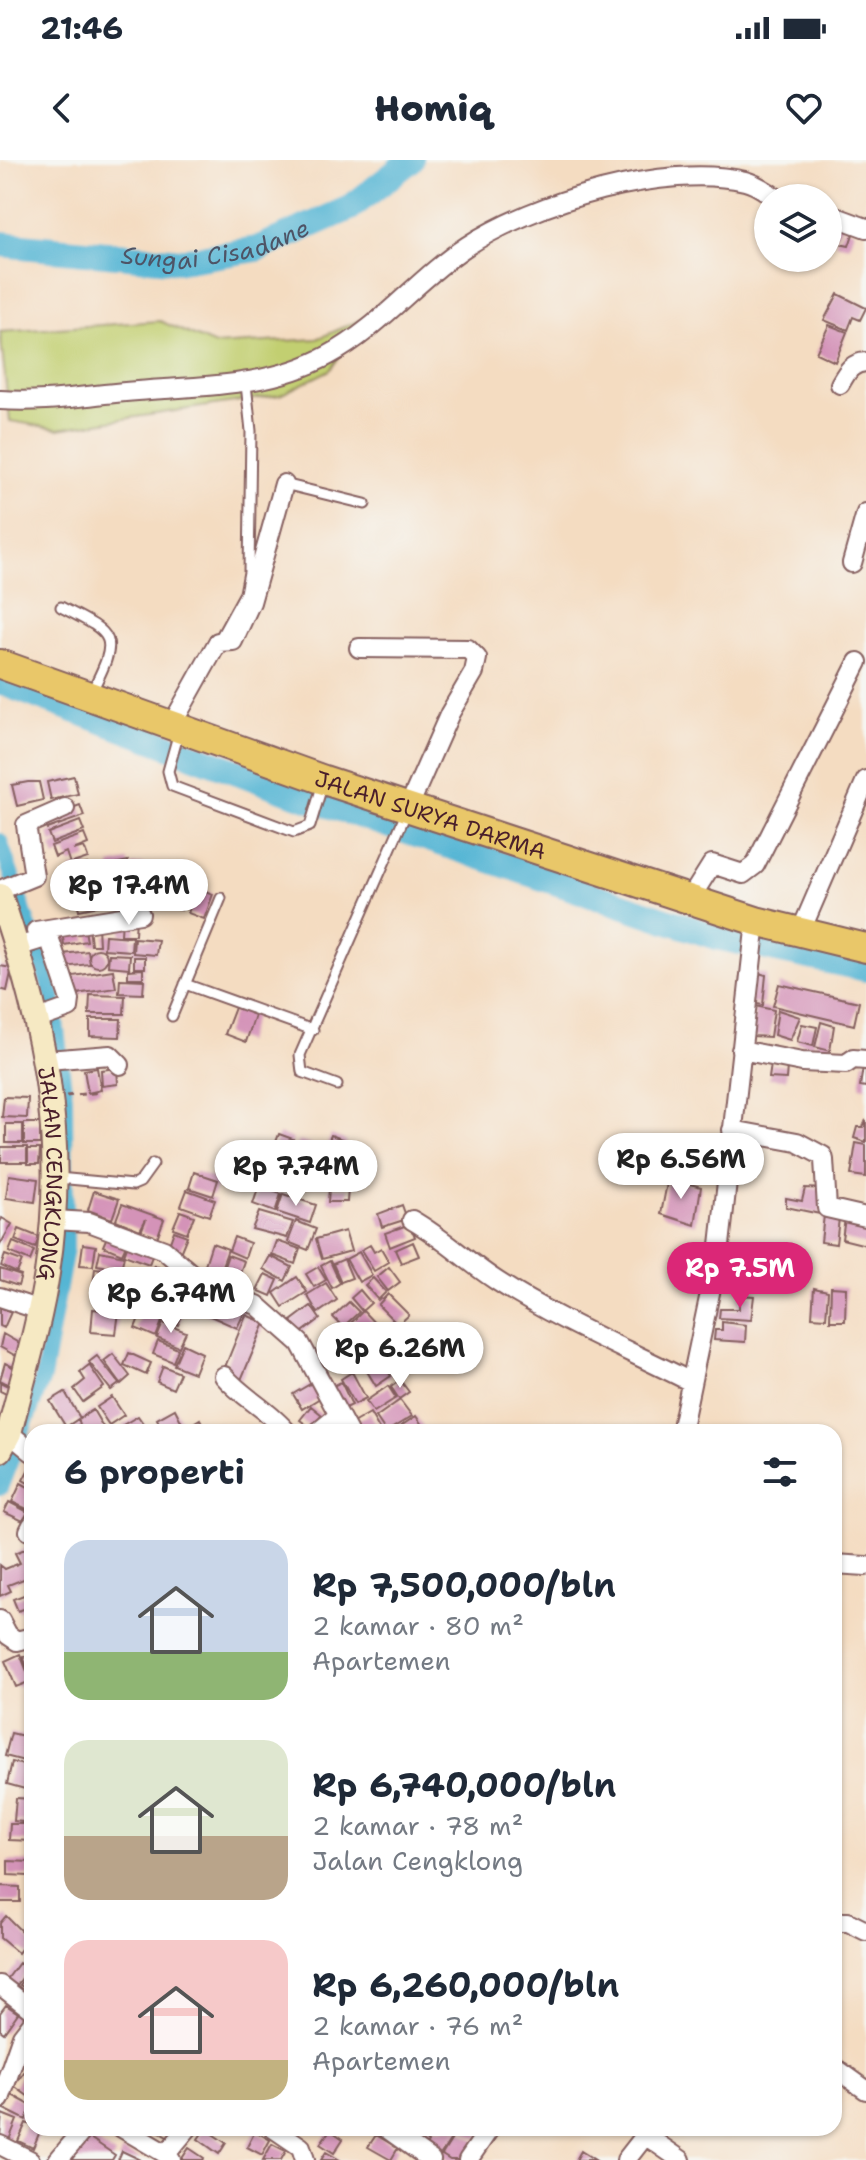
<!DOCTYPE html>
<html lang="id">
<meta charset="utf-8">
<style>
:root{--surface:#fff;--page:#f2f2f3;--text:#1f2937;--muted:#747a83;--accent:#db2777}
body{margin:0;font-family:"Shantell Sans",sans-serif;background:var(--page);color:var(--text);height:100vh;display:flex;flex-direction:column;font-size:30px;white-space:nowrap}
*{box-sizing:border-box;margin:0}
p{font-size:26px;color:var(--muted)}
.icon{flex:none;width:44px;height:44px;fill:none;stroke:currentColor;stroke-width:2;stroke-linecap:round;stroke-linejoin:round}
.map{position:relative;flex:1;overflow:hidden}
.details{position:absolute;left:24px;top:1264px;width:818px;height:712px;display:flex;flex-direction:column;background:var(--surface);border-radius:24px;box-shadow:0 2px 6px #0004}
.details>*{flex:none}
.tools{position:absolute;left:754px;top:24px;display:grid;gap:16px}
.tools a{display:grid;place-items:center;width:88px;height:88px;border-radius:50%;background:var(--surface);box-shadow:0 2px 6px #0004;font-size:40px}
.price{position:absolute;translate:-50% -68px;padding:0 18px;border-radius:28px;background:#fff;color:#222;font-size:26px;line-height:52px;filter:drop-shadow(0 2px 4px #0008)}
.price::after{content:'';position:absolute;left:50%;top:48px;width:24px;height:18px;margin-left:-12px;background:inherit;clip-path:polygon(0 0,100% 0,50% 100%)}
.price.active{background:var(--accent);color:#fff}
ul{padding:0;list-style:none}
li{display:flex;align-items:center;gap:24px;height:200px;padding:0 40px}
li span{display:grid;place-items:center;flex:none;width:224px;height:160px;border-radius:24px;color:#555}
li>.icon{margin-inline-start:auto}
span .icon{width:96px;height:96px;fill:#fffc;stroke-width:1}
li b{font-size:34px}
h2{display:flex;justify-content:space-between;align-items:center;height:96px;padding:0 40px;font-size:34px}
.status{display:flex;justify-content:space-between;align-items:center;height:56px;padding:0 40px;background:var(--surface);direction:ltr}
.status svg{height:22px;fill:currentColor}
header{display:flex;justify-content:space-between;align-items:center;height:104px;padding:0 40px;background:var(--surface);font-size:36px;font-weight:800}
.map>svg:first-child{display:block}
.green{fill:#c2cf71;stroke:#86774e;stroke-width:2}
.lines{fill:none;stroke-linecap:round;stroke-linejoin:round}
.canal{stroke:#55b5d4;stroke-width:16}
.river{stroke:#55b5d4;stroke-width:26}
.building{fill:#d493b8}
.lane-casing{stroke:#866160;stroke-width:13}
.street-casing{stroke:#866160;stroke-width:22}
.secondary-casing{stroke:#866160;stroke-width:28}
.primary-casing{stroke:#866160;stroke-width:32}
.path{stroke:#866160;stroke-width:3;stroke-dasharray:6 6;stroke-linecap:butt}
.lane{stroke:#fff;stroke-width:9}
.street{stroke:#fff;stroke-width:18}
.secondary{stroke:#f6e9c3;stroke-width:24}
.primary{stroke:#e9c769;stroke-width:28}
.labels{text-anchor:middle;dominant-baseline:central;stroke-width:6;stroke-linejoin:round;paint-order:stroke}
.street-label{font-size:22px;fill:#4a1f2b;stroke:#f6f6f2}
.water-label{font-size:24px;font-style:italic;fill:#4e5466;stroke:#f6f6f2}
</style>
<div class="status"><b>21:46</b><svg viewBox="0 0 49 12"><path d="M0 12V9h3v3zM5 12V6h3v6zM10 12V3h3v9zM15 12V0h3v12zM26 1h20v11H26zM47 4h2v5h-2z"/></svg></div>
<header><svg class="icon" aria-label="back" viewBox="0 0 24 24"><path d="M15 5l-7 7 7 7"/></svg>Homiq<svg class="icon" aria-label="heart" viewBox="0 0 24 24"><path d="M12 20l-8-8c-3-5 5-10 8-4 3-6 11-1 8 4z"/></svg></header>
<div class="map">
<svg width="866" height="2000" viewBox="0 0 866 2000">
<rect width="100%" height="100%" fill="#f6f6f2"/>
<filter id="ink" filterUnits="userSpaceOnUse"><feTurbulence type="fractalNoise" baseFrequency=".0125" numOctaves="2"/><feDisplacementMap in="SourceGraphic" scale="16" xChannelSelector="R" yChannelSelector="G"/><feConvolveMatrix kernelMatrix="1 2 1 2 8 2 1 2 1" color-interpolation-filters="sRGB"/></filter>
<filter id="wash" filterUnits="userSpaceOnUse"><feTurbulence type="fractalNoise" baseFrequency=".006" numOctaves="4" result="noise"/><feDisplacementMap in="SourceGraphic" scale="32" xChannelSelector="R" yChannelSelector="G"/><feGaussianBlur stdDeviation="1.8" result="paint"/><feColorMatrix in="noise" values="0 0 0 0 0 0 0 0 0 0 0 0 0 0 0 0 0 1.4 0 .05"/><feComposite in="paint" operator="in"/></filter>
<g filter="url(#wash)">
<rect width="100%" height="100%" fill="#f4dcc1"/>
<path class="green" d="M367,157L330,210L280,235L58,269L10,261L0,172L160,161L215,185L317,179Z"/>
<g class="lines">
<path class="canal" d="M0,681L53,837L65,936L66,1088L43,1218L0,1328"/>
<g class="river">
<path id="s1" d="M0,84L181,101L257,89L350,48L411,0"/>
<path d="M0,522L290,632L716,777L866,809"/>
</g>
</g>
<g id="blocks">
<path class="building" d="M828,57L844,63L834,78L828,75Z
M844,67L854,71L849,86L835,83Z
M838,134L866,148L860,160L853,157L848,170L824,160Z
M829,165L847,172L835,202L816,193Z
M74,616L78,634L51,640L47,622Z
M28,622H39L43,640L17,646L12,625Z
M80,645L84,656L47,669L43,659Z
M80,661L84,671L52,683L48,673Z
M84,674L88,684L73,690L84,687L88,698L70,704L66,692L55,697L51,686Z
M128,701L132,722L114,726L110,705Z
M87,704L91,723L76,728L71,708Z
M145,704L146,719L133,720L132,705Z
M167,717L190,722L187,735L164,730Z
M98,724L103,744L96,746L91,726Z
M138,724L141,737L128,740L125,727Z
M123,726L127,739L116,741L112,729Z
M197,728L213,734L204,759L188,753Z
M91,730L94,747L79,750L75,733Z
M163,734L184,738L181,750L161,746Z
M136,757L135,775H121L122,760Z
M84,765L87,781L64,785L62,769Z
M98,766L99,785H91L89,767Z
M105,775L132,777L131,791L104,789Z
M134,778L158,780L156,795L133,793Z
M89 798a9 9 0 1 1 18 0a9 9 0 1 1-18 0Z
M88,791L90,804L64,807L63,794Z
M109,794L130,795L129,808L108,806Z
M134,797H145V808H134Z
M0,806L12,808L7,831L0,829Z
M143,809V818H128V810Z
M113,810L116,828L76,834L73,816Z
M751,811L766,815L763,845L750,843Z
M120,819L144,820L143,834L119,833Z
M779,824L859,842L854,865L773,846Z
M90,835L125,836L124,854H89Z
M236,845L256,852L246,882L225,874Z
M755,846L774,850L770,877L753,876Z
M778,850L800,857L790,880L774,875Z
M90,859H121L120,877L90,876Z
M821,862L834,866L830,891L815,887Z
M802,864L817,867L813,886L797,882Z
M864,901L866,902V927L860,926Z
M771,904L787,906L786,919L769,918Z
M97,908L101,930L88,933L84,910Z
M117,908L118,924L102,926L101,910Z
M4,937L28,938L27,958L2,957Z
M866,960V982L854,978L857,967H863Z
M24,963H40V984H24Z
M6,964H23V983H6Z
M279,974L293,979L280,1016L265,1011Z
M331,975L347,981L339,1003L322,997Z
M299,981L321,988L314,1007L293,1000Z
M739,983H754L751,1013H737Z
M856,983L866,985V1017L851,1015Z
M348,985L360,989L353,1009L341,1005Z
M1,987H27V1002H1Z
M28,989H40L39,1004H28Z
M326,1009H347V1025H326Z
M194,1012L218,1020L213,1036L189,1028Z
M9,1015L38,1019L35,1042L6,1038Z
M668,1018L701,1027L695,1065L661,1054Z
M259,1026L281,1034L275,1052L253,1044Z
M329,1028H348L347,1042H328Z
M805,1028L824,1029L820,1054L786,1047V1038L802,1041Z
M187,1030L215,1040L209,1056L181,1046Z
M94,1031L119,1039L112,1059L88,1050Z
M283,1034L316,1045L310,1063L277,1052Z
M122,1044L164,1059L157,1078L141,1072L146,1059L140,1070L116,1060Z
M402,1045L407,1059L382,1067L378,1054Z
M180,1051L194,1056L187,1073L173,1068Z
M259,1052L293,1062L287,1078L252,1069Z
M824,1055L839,1058L836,1084L821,1082Z
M2,1058L12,1064L0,1085V1062Z
M845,1058L866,1065V1085L842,1079Z
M296,1061L316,1069L308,1090L288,1082Z
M410,1064L415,1077L390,1087L385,1073Z
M19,1069L39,1077L35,1088L15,1080Z
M174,1071L187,1076L180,1093L168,1088Z
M345,1071L351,1091L322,1099L316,1079Z
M109,1072L128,1080L122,1094L103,1086Z
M234,1077L250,1083L245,1098L229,1091Z
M130,1079L155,1088L149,1104L124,1095Z
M277,1081L300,1089L295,1104L272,1095Z
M13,1082L34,1091L30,1101L9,1092Z
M413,1082L419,1096L401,1103L395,1090Z
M212,1083L228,1089L218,1117L203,1111Z
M83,1084L96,1086L93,1106L80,1105Z
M370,1085L374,1092L381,1088L389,1102L374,1111L361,1090Z
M100,1091L124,1096L121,1109L97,1105Z
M359,1092L372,1115L359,1122L346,1099Z
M5,1095L22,1101L17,1113L1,1106Z
M228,1095L244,1101L237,1121L221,1115Z
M270,1096L292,1107L285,1121L263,1109Z
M344,1099L352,1118L341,1122L333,1104Z
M330,1101L340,1123L332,1128L321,1106Z
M154,1105L169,1112L162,1128L172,1133L166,1147L140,1135Z
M318,1107L326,1120L314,1127L306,1114Z
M389,1107L400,1122L388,1131L377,1117Z
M95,1108L120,1111L117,1130L93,1126Z
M0,1109L21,1116L18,1126L0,1120Z
M265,1114L278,1120L271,1136L257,1130Z
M297,1117L307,1132L283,1147L274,1133Z
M373,1118L386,1132L378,1140L365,1125Z
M326,1123L337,1140L318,1153L307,1135Z
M179,1125L192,1131L178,1165L164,1159Z
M199,1126L247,1147L237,1168L190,1147Z
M831,1127L846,1128L845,1161H830Z
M814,1128L828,1131L826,1158L812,1157Z
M360,1130L371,1143L362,1151L351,1138Z
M99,1131L134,1136L131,1151L97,1145Z
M388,1134L409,1155L398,1165L378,1145Z
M739,1135L754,1136L751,1160L719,1158L720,1149H739Z
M349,1142L359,1152L343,1167L333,1157Z
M145,1143L166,1151L156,1177L135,1168Z
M311,1146L320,1159L300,1174L291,1161Z
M0,1147L11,1152L4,1168L0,1166Z
M93,1149L119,1152L116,1174L91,1172Z
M363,1151L378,1167L365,1180L350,1164Z
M246,1155L265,1163L241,1220L223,1212Z
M722,1162L746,1165L745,1182L714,1180L715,1170H722Z
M163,1163L186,1172L179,1187L157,1178Z
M381,1172L389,1182L372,1194L364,1184Z
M3,1174L22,1185L16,1196L0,1187Z
M158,1181L178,1189L173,1202L153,1194Z
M183,1184L202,1193L194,1213L174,1205Z
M363,1187L369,1195L359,1203L352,1195Z
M129,1193L151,1203L146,1215L124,1205Z
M377,1193L391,1216L376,1226L362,1203Z
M113,1194L130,1216L121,1224L104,1201Z
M97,1196L119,1224L111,1230L89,1202Z
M5,1203L19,1210L11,1226L0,1220Z
M89,1205L104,1227L83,1242L74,1229L85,1220L80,1212Z
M163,1206L180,1213L173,1229L157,1222Z
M352,1212L366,1238L355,1244L341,1219Z
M400,1220L409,1232L399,1239L391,1227Z
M0,1222L10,1227L6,1234L0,1231Z
M341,1222L352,1245L340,1251L329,1228Z
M312,1223L320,1238L302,1249L293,1234Z
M388,1226L396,1238L374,1252L366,1241Z
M65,1232L80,1258L93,1250L106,1272H67L80,1264L78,1259L66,1267L50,1241Z
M112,1237L124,1255L109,1265L97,1247Z
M400,1240L412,1256L386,1272L376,1257Z
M311,1246L322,1255L311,1268L300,1260Z
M175,1249L184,1267L164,1272L157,1259Z
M370,1253L381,1272H356L351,1264Z
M138,1256L147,1269L128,1272L123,1265Z
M416,1256L424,1268L401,1272L398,1268Z
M200,1259L207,1272H179Z
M32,1303V1325L23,1320Z
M21,1323L32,1329L29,1350L12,1342Z
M9,1342L28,1352L23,1361L4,1352Z
M30,1387L32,1422L28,1424L26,1418L8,1425L11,1431L0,1436V1405L5,1409L20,1403L15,1393Z
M32,1432V1446L18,1451L13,1439Z
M20,1494L31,1521L16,1527L5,1501Z
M32,1494V1519L23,1497Z
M11,1573L32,1578V1603L5,1596Z
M12,1602L32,1607V1631L7,1624Z
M16,1638L32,1639V1663L14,1661Z
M10,1664H32V1681L9,1680Z
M8,1701L30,1702L29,1716L8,1715Z
M0,1726L20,1727V1742H0Z
M6,1756L32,1782L29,1795L21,1789L18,1793L0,1778V1763Z
M19,1803L28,1810L14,1829L5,1822Z
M28,1814L32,1817V1833L20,1825Z
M6,1845L18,1853L4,1873L0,1870V1853Z
M32,1901V1939L14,1926Z
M12,1935L32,1946L26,1960L4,1949Z
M2,1954L17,1960L9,1980L0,1976Z
M26,1963L41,1969L33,1988L18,1981Z
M151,1968H175L169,1978Z
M412,1968H458L437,2000L422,1992L428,1982Z
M467,1968H478L482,1971L478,1979L465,1971Z
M205,1969L226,1983L219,1994L198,1979Z
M458,1969L476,1981L464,2000H450L442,1995Z
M330,1970L343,1979L334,1993L320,1984Z
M255,1971L270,1980L262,1995L247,1987Z
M84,1974L115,1995L112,2000H67Z
M376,1975L398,1988L391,2000L368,1987Z
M272,1984L286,1991L281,2000H263Z
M189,1988L204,1998L203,2000H181Z
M122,1991L141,2000H118Z
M581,1991L595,2000H576Z
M326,1992L340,2000H321Z"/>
</g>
</g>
<g filter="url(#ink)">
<use href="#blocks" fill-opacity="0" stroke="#866160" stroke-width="2"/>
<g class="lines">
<defs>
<path id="lane" d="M284,324L365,344
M61,447C116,475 120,476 91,533
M218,482L245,433L249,412L251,271L246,224
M179,572L168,611L172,626L294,672L310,666L323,623
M185,824L313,870
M172,856L221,738
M337,925L302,912L300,895L407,651
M58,1018L133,1025L140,1022L153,1004"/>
<path id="street" d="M828,54L866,68
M840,224C847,212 851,203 866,202
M0,240C40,243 75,237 115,233C186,225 263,231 329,195C380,168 418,118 467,86C534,42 666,2 745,21C758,24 766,32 777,38
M852,403L866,353
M359,488L468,489L477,498L474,512L450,553L409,646
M171,566L218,482L233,481L251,442L284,324
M0,730L34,716L26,665L65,648
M690,739L712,704L743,714L755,705L858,502
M36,771L140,754
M800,773L866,620
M17,787L49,777L70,840L69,848L38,859
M741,890L802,902L846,904L853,899L866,900
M47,900L110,895L120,905
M732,970L797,982L823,996L824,1000L827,1048L866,1057
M53,1060L89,1062L164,1090L194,1116L225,1133L257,1145L300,1183L348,1272
M412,1060C445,1079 466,1101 497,1121C557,1160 626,1189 689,1221
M0,1137L40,1150
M224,1216C243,1238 269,1250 287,1272
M318,1272L339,1255
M681,1272L720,1085L756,761
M9,1273L32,1292
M29,1371L32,1365
M834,1404L866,1406
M0,1460L8,1475L17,1481L32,1477
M834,1762H848L866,1771
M0,1825L32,1850
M834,1907L866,1930
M0,1939L22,1876L32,1863
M122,1968L166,1994
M273,1968L301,1987L305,2000
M386,1968L431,2000
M645,1975L681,2000
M0,1985L30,2000
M58,2000L85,1968
M171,2000L166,1994L188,1968
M468,2000L490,1968
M626,2000L651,1968"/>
<g id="secondary">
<path id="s2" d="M0,736C44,865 68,976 47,1113C39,1167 22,1220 9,1273L0,1290"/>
</g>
<g id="primary">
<path id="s3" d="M0,504L324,620L756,761L866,788"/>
</g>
</defs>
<use href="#lane" class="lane-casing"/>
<use href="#street" class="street-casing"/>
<use href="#secondary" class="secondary-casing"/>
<use href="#primary" class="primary-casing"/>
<path class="path" d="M66,936L102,932"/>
<use href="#lane" class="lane"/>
<use href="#street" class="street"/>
<use href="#secondary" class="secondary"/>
<use href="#primary" class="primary"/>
</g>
</g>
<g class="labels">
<g class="street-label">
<text stroke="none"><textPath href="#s3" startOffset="456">JALAN SURYA DARMA</textPath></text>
<text stroke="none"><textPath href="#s2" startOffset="284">JALAN CENGKLONG</textPath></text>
</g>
<g class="water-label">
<text stroke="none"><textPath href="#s1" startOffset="218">Sungai Cisadane</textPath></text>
</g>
</g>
</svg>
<div class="tools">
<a><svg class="icon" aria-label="layers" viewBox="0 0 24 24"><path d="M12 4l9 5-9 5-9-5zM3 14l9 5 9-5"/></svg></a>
</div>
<b class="price" style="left:129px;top:767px">Rp 17.4M</b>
<b class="price" style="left:681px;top:1041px">Rp 6.56M</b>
<b class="price" style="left:296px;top:1048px">Rp 7.74M</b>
<b class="price active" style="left:740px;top:1150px">Rp 7.5M</b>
<b class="price" style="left:171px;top:1175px">Rp 6.74M</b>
<b class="price" style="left:400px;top:1230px">Rp 6.26M</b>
<section class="details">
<h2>6 properti<svg class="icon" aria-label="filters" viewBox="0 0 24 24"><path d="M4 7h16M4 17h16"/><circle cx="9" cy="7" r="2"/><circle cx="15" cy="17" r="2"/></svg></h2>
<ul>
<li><span style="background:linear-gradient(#c9d6e8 70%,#8fb573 0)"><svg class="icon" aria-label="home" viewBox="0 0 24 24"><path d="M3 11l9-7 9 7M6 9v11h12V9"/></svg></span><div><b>Rp 7,500,000/bln</b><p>2 kamar · 80 m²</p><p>Apartemen</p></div></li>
<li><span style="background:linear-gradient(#dfe7d0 60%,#b9a48a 0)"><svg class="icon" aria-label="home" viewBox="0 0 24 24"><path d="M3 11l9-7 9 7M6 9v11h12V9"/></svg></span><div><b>Rp 6,740,000/bln</b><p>2 kamar · 78 m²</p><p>Jalan Cengklong</p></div></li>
<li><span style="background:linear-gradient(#f6c9c9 75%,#c2b280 0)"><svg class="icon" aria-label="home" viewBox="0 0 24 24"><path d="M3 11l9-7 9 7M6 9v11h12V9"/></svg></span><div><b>Rp 6,260,000/bln</b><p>2 kamar · 76 m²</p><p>Apartemen</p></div></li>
</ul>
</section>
</div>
